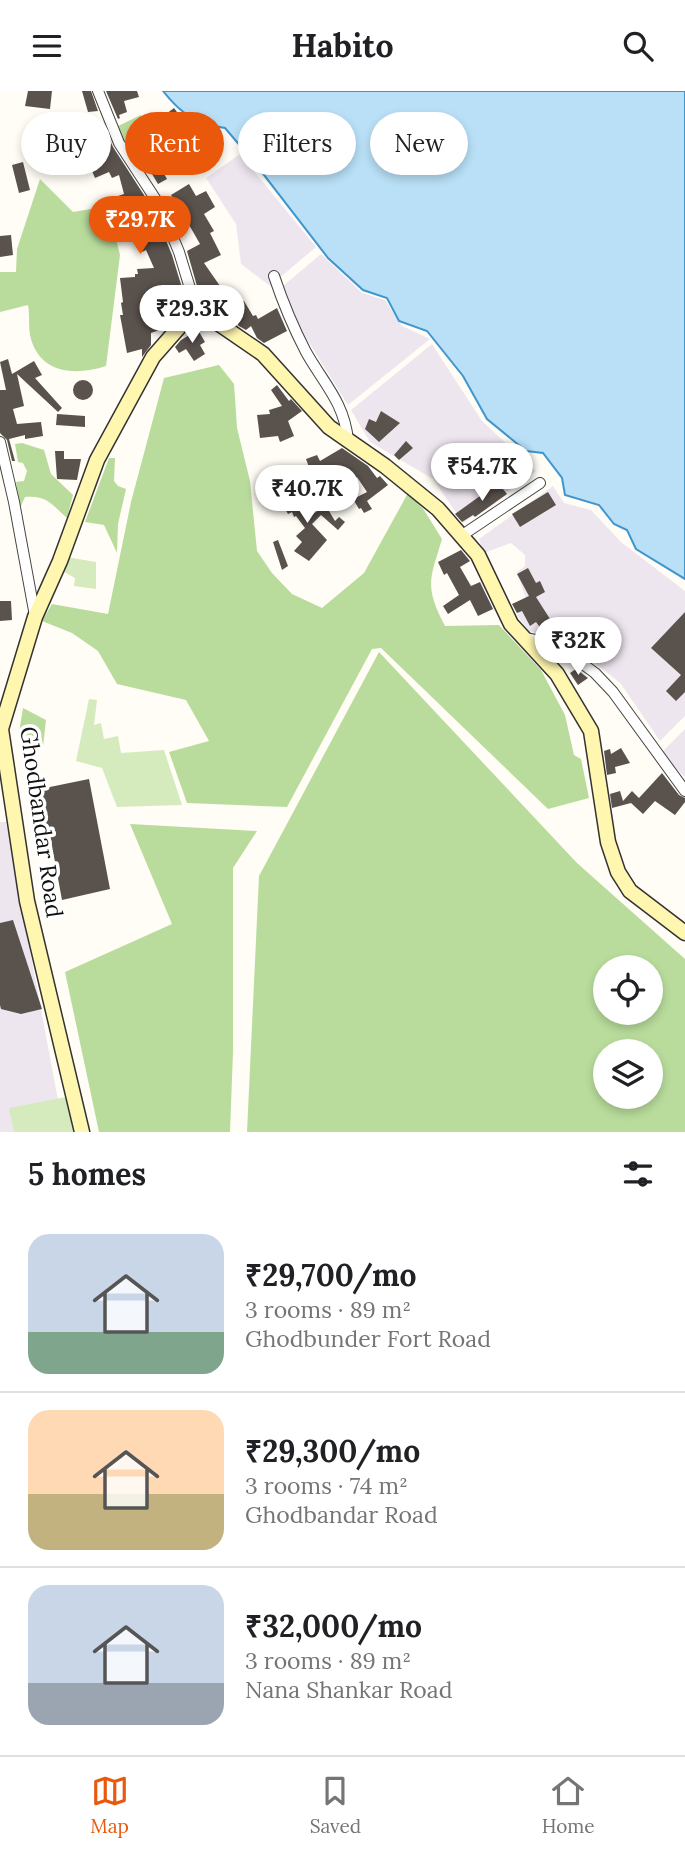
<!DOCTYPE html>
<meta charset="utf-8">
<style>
:root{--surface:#fff;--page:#f2f2f2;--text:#202124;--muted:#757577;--line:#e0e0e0;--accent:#ea580c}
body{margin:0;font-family:Lora,serif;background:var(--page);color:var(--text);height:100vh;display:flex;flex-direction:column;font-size:26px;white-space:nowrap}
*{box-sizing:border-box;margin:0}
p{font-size:23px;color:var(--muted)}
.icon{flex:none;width:38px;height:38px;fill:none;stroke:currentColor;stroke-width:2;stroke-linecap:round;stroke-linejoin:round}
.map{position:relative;height:1041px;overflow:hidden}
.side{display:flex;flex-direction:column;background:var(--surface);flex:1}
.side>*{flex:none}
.banner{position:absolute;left:21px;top:21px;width:644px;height:63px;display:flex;gap:14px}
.controls{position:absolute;left:593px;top:864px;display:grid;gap:14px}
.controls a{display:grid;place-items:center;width:70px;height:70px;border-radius:50%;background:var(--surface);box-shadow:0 4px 10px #0003;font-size:35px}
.price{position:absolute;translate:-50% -60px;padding:0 16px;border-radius:24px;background:#fff;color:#222;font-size:23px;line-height:46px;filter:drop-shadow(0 2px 4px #0008)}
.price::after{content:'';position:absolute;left:50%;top:42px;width:21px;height:16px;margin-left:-10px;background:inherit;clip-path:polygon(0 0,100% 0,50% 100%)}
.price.on{background:var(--accent);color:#fff}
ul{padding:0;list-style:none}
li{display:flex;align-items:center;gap:21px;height:175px;padding:0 28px}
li+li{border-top:2px solid var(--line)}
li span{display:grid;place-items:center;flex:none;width:196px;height:140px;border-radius:21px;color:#555}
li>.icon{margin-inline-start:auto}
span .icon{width:84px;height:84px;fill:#fffc;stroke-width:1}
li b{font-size:30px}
h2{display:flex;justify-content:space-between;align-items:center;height:84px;padding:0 28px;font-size:30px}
.pill{padding:0 24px;border-radius:32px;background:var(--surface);box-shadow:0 4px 10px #0003;font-size:24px;line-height:63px}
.pill.on{background:var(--accent);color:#fff}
header{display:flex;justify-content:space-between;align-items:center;height:91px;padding:0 28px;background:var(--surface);font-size:32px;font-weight:800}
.menu{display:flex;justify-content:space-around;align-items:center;height:98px;border-top:2px solid var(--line);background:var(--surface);font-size:19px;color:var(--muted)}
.menu a{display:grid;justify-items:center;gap:4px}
.menu .on{color:var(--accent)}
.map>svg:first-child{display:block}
.industrial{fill:#eee6ef}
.green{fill:#d5ebbd}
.forest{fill:#b9dc9c;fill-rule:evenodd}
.water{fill:#b9e0f7;stroke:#3f96cf;stroke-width:2}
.building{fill:#5a524d}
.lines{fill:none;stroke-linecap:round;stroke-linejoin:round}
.street-casing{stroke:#444;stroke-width:12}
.secondary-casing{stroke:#333;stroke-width:17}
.street{stroke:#fff;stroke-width:10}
.secondary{stroke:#fff6b0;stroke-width:14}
.labels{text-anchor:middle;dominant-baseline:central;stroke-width:7;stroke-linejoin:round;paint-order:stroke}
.street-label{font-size:23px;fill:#111;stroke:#fff}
</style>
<header><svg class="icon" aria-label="menu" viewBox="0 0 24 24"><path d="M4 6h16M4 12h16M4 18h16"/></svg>Habito<svg class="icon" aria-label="search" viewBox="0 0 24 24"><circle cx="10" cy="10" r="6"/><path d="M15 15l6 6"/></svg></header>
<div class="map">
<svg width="685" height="1041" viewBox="0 0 685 1041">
<rect width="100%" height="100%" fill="#fffdf5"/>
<path class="industrial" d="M240,63L316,156L270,195L241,173L236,133L206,87Z
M321,163L362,202L385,209L402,235L430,248L348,314L298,234L283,195Z
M432,253L482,330L536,380L463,432L433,388L370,351L351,319Z
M553,395L564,412L591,419L621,451L685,500V625L660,650L621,593L566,548L529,540L517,524L527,511L517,481L525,475V464L511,452L484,462L479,448Z
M685,638V686L660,663Z
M0,731H6L64,1041H0Z"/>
<path class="green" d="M67,466L96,471V498L74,495L75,487L64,481Z
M89,608L97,609L94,634L101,632L104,648L118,645L121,662L164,659L182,714L117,716L102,677L76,670Z
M66,1006L73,1041H14L9,1017Z"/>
<path class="forest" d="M141,24L156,55L131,67L116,36Z
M40,88L73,121L108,115L120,164L106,275C76,285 41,283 31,248C28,238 30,224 28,214L0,221V181H16L17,158Z
M219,274L234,293L237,337L250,390L257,460L272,482L292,503L322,517L364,482L408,402L424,419L442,448C430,488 424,495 445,535L499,534L541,579L565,624L574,664L581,668L589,707L548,718L381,557L372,558L287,716L187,712L169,661L209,650L186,609L117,593L98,560L72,542L42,530L52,513L108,523L131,411L164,287Z
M22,352L44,359L51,383L73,404L67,427C51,413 47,404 25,406L20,417L16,391L24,390L27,380L23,372L18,371L15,353Z
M109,367H115L114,390L118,395L126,398L118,433L117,462L104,434L85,431Z
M379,561L577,772L685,868V1041H247L259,785ZM606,877H651V922H606ZM606,961H651V1006H606Z
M23,617L46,629L43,656L18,648Z
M130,733L257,740L233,777V961L230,1041H99L65,881L172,833Z"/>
<path class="water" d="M163,0H685V488L636,458L627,439L614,433L599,414L565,404L562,387L543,362L526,360L487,328L463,285L427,240L399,230L387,207L363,199L328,167L254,71L225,37C196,33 181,23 163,0Z"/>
<path class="building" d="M28,0H52L50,18L25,15Z
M82,0H91L98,20L88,21Z
M106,0H137L139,6L124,10L127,21L119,24L120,27L118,28Z
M174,17L188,36L179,41L166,23Z
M104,35L113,56L153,118L172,164L187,213L165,237L151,242V254L142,266V258L127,262L120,224H123L121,212L123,211L120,187L135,186V183H138L137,178L154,177L146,159L142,161L139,153L142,152L139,144L142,143L135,125L128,128L122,112H120L118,105L124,103L119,84L112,87L109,81L95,87L92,80L86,83L79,67L98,59L90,41Z
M23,71L30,99L19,102L12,74Z
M158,72L167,88L158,93L149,78Z
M189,93L196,105L206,100L215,116L204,123L214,140L210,142L221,164L204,172L234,215L244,210L253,225L256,224L258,228L277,217L287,240L264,252L257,247L251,235L246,239L239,235L228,222L230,218L226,219L219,214L214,218L201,209L187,160L200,153L188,132L177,138L168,114L175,110L171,104Z
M11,144L13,164L0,166V145Z
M198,239L205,251L200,254L205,263L194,270L186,258L179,262L175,256L181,249Z
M8,268L12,283L34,270L42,284L35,287L62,317L58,321L17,283L24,315L13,318L17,333L41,331L43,345L25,348V344L9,348L15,370H12L7,349L0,342V299H6L0,271Z
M73 299a10 10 0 1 1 20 0a10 10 0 1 1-20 0Z
M277,294L289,310L291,308L302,320L288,330L294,345L280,351L278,345L260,347L257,324L270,323L269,319L282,315L271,299Z
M381,320L400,332L379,351L365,338L369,328L376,331Z
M57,323L85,325V336L56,334Z
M406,350L413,357L399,369L394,364Z
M342,357L368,375L377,387L380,385L388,394L367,410L372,418L364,422L361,417L359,418L353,408L367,401L357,386L338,400L328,386L314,393L309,385L312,384L306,368L317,364L320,370Z
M55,360H64V368H81L77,389L57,388Z
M498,392L507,403L475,426L473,424L462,431L455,423Z
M290,397L296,412L306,427L326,415L335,430L339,426L345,431L338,439L321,424L312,433L327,449L309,470L294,460L302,451L296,445L305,437L296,425L294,426L292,421L288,423L282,412L279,413L276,401Z
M548,401L556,414L520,436L512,423Z
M278,449L288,475L282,479L273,451Z
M461,459L470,470L460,476L471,495L480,491L493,518L478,525L470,509L448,523L443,515L459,504L447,482L444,484L438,471Z
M528,477L536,492L540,490L545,501L536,506L557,539L551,544L545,543L536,531L530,535L522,520L517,522L512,513L529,505L517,483Z
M0,510H11L12,529L0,530Z
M685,521V601L676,610L666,600L681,584L651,557Z
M576,578L588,587L578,594L570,582Z
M621,657L630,672L615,676L616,682L607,684L604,660L610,658L611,663Z
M662,682L679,704L685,707V711L675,724L655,710L643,723L631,712L612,717L610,703L620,700L623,710L632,700L639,707Z
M89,688L110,798L62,809L48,733L40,734L37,718L43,716L40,698Z
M13,829L42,918L21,923L1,918L0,914V832Z"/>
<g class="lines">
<defs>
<path id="street" d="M98,0L119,52L160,115L179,161L196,217
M274,185C283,212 293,236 306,261C324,293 344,311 348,349
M0,351L14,411L35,525
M461,445L540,392
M524,547L554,552L595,582L613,601L685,700"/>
<path id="secondary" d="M82,1041L27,810L1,638L35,526L60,470L97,369L153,266L196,217L263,263L329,336L385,375L438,418L478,464L511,533L557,583L591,640L608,751L618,781L630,800L685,842"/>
</defs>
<use href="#street" class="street-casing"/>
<use href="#secondary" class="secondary-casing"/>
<use href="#street" class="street"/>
<use href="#secondary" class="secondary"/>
</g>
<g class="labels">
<g class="street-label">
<text transform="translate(42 731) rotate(82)">Ghodbandar Road</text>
</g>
</g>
</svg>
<div class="controls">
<a><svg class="icon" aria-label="locate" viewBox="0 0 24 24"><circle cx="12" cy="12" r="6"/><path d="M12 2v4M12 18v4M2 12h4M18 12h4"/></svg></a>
<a><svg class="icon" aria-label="layers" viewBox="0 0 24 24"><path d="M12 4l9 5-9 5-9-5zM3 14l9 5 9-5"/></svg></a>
</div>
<b class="price on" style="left:140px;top:165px">₹29.7K</b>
<b class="price" style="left:192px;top:254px">₹29.3K</b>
<b class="price" style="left:482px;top:412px">₹54.7K</b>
<b class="price" style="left:307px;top:434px">₹40.7K</b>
<b class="price" style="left:578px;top:586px">₹32K</b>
<div class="banner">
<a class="pill">Buy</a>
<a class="pill on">Rent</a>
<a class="pill">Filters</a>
<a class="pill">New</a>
</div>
</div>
<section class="side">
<h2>5 homes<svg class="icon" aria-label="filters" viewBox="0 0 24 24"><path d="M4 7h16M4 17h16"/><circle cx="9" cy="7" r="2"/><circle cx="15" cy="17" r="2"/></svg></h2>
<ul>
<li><span style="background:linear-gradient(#c9d6e8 70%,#7fa58c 0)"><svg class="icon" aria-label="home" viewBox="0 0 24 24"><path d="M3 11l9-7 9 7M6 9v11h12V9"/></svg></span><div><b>₹29,700/mo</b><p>3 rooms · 89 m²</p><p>Ghodbunder Fort Road</p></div></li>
<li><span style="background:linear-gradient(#ffd9b3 60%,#c2b280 0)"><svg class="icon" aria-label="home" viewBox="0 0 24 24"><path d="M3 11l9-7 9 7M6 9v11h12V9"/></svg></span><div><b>₹29,300/mo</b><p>3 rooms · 74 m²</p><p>Ghodbandar Road</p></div></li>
<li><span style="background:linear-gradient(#c9d6e8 70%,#9aa5b1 0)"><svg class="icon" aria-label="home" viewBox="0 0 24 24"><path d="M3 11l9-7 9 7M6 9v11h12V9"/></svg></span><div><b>₹32,000/mo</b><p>3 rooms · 89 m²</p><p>Nana Shankar Road</p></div></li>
</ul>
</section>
<nav class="menu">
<a class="on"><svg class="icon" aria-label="map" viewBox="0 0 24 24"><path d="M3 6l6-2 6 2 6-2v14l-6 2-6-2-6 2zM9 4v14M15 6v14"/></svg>Map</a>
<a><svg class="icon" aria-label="saved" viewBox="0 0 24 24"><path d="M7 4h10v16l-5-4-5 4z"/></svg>Saved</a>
<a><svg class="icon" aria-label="home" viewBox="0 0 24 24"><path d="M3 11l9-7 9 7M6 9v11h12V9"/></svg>Home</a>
</nav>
